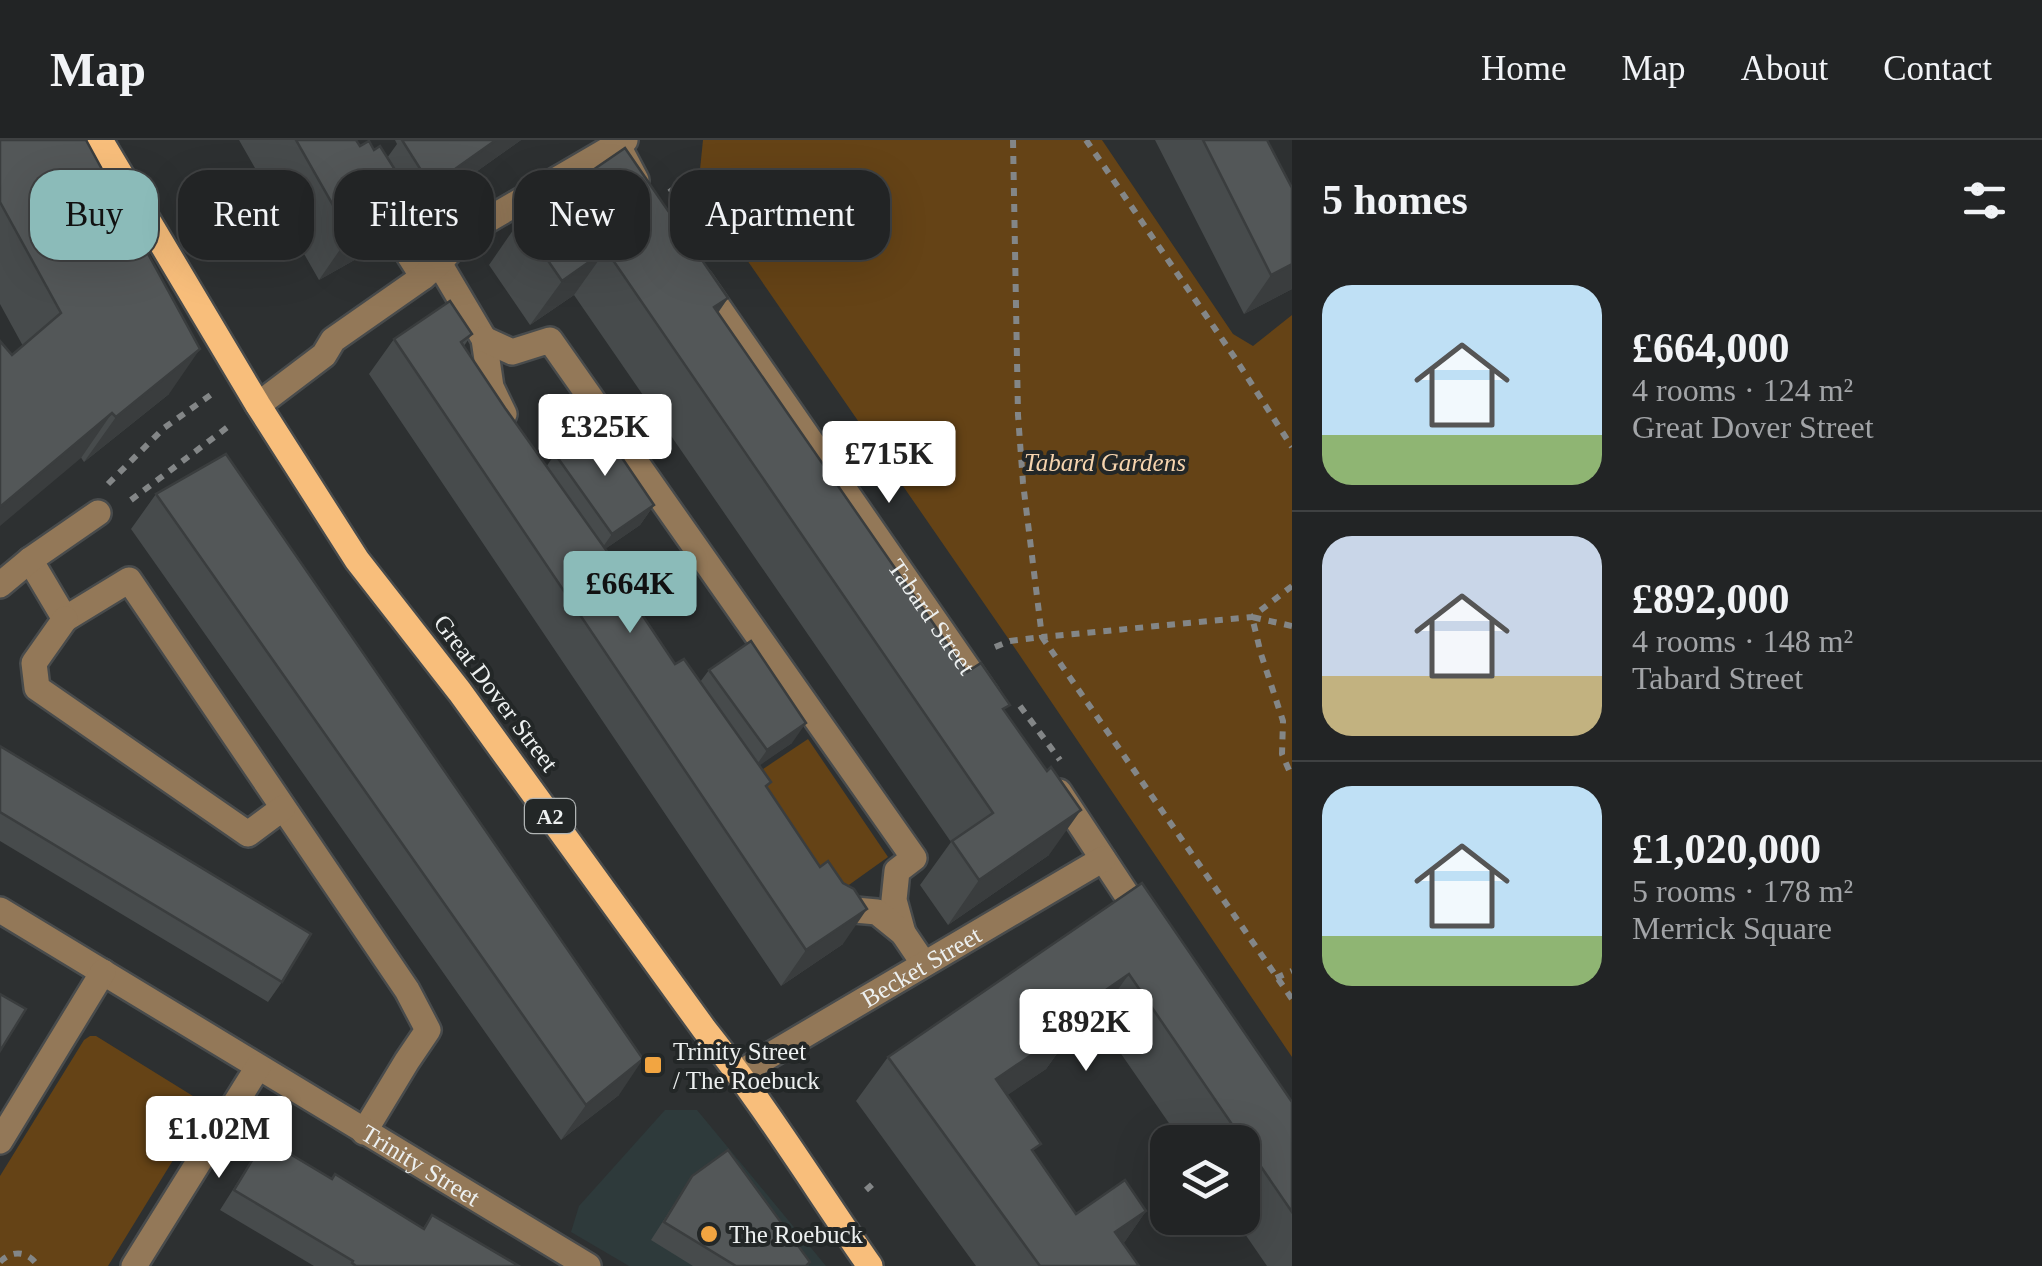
<!DOCTYPE html>
<meta charset="utf-8">
<style>
:root{--surface:#222425;--page:#2e3032;--text:#f1f3f6;--muted:#a2a4a7;--line:#3f4142;--accent:#8bbbb9}
body{margin:0;font-family:Georgia,serif;background:var(--page);color:var(--text);height:100vh;display:flex;flex-direction:column;font-size:38px;white-space:nowrap}
*{box-sizing:border-box;margin:0}
p{font-size:32px;color:var(--muted)}
.icon{flex:none;width:55px;height:55px;fill:none;stroke:currentColor;stroke-width:2;stroke-linecap:round;stroke-linejoin:round}
.map{position:relative;flex:1;overflow:hidden}
.details{display:flex;flex-direction:column;background:var(--surface);width:750px}
.details>*{flex:none}
.hud{position:absolute;left:30px;top:30px;width:950px;height:90px;display:flex;gap:20px}
.controls{position:absolute;left:1150px;top:985px;display:grid;gap:20px}
.controls a{display:grid;place-items:center;width:110px;height:110px;border-radius:20px;background:var(--surface);box-shadow:0 10px 40px #0002,0 0 0 2px var(--line);font-size:50px}
.price{position:absolute;translate:-50% -85px;padding:0 22px;border-radius:10px;background:#fff;color:#222;font-size:32px;line-height:65px;filter:drop-shadow(0 2px 5px #0008)}
.price::after{content:'';position:absolute;left:50%;top:60px;width:30px;height:22px;margin-left:-15px;background:inherit;clip-path:polygon(0 0,100% 0,50% 100%)}
.price.current{background:var(--accent);color:#111}
ul{padding:0;list-style:none}
li{display:flex;align-items:center;gap:30px;height:250px;padding:0 30px}
li+li{border-top:2px solid var(--line)}
li span{display:grid;place-items:center;flex:none;width:280px;height:200px;border-radius:30px;color:#555}
li>.icon{margin-inline-start:auto}
span .icon{width:120px;height:120px;fill:#fffc;stroke-width:1}
li b{font-size:42px}
h2{display:flex;justify-content:space-between;align-items:center;height:120px;padding:0 30px;font-size:42px}
.chip{padding:0 35px;border-radius:30px;background:var(--surface);box-shadow:0 10px 40px #0002,0 0 0 2px var(--line);font-size:35px;line-height:90px}
.chip.current{background:var(--accent);color:#111}
header{display:flex;align-items:center;gap:60px;box-sizing:border-box;height:140px;padding:0 50px;background:var(--surface);border-bottom:2px solid var(--line)}
header strong{font-size:48px}
nav{display:flex;gap:55px;margin-inline-start:auto;font-size:35px}
main{display:flex;flex:1;min-height:0}
.map>svg:first-child{display:block}
.built{fill:#2e3a3b}
.green{fill:#654316}
.lines{fill:none;stroke-linecap:round;stroke-linejoin:round}
.minor-casing{stroke:#484b4c;stroke-width:30}
.major-casing{stroke:#484b4c;stroke-width:30}
.path{stroke:#838687;stroke-width:6;stroke-dasharray:8 8;stroke-linecap:butt}
.minor{stroke:#937858;stroke-width:25}
.major{stroke:#f8be7b;stroke-width:25}
.wall{fill:#474b4c}
.shaded-wall{fill:#3a3d3e}
.building{fill:#535758;stroke:#3a3d3e;stroke-width:2.5}
.poi-dot{fill:#f2a541;stroke:#232727;stroke-width:4}
.labels{text-anchor:middle;dominant-baseline:central;stroke-width:8;stroke-linejoin:round;paint-order:stroke}
.shield{fill:#232727;stroke:#b0b4b4;stroke-width:2.5}
.shield-label{font-size:22px;font-weight:bold;fill:#edf0f0}
.park-label{font-size:25px;font-style:italic;fill:#f6d4ae;stroke:#232727}
.street-label{font-size:25px;fill:#edf0f0;stroke:#232727}
.poi-label{font-size:25px;fill:#edf0f0;stroke:#232727;text-anchor:start}
</style>
<header>
<strong>Map</strong>
<nav><a>Home</a><a>Map</a><a>About</a><a>Contact</a></nav>
</header>
<main>
<div class="map">
<svg width="1292" height="1126" viewBox="0 0 1292 1126">
<rect width="100%" height="100%" fill="#2d3031"/>
<path class="built" d="M665,970H697L826,1126H629L571,1092L579,1066Z"/>
<path class="green" d="M703,0H1102L1233,194L1253,206L1292,175V917L1010,501L698,49Z
M808,599L888,717L839,752L754,635Z
M90,896H96L201,961L204,967L202,973L108,1126H0V1036L84,900Z"/>
<g class="lines">
<defs>
<g id="minor">
<path d="M615,0L636,40"/>
<path d="M375,61L423,137"/>
<path d="M439,123L484,199L491,247L504,274L501,280"/>
<path id="s1" d="M700,141L987,556"/>
<path d="M484,199L512,212L550,200L914,718L897,731L894,760L903,793"/>
<path d="M258,265L324,215L333,200L423,137L439,123L467,92L625,0"/>
<path d="M30,420L65,479L129,440L407,850L428,890L407,921L364,992"/>
<path d="M0,445L30,420L98,373"/>
<path d="M65,479L34,523L37,548L248,694L283,668"/>
<path d="M1059,652L1144,781"/>
<path d="M833,768L877,772L903,793L924,824"/>
<path id="s2" d="M0,770L588,1126"/>
<path id="s3" d="M740,933L1103,719"/>
<path d="M0,1001L103,832"/>
<path d="M134,1126L258,927"/>
</g>
<path id="major" d="M100,0L258,265L357,420L460,552L704,889C764,964 815,1047 870,1126"/>
</defs>
<use href="#minor" class="minor-casing"/>
<use href="#major" class="major-casing"/>
<path class="path" d="M1013,0L1018,275L1023,343L1042,497L1252,477L1292,446
M1086,0L1235,218L1292,307
M670,48L710,109
M108,344L164,288L212,254
M131,360L233,283
M1292,486L1252,477L1261,514L1283,581L1282,614L1292,637
M995,507L1010,501L1042,497L1292,859
M1020,566L1060,620
M1276,838L1292,831
M866,1050L876,1041
M0,1122C13,1109 28,1111 38,1126"/>
<use href="#minor" class="minor"/>
<use href="#major" class="major"/>
</g>
<path class="wall" d="M0,0L169,254L84,322L12,215L23,206L0,164Z
M239,0H356L360,6L374,10L387,18L397,4L395,0H521L407,81L402,75L381,105L319,140Z
M1155,0H1267L1292,149L1244,174Z
M625,8L728,158L718,173L967,532L1005,571L1049,715L948,785L920,745L951,702L574,155L530,185L489,125L520,80Z
M472,194L464,206L505,268L546,327L555,314L654,365L640,385L605,409L607,423L675,524L700,542L709,530L792,603L759,625L771,642L767,648L843,804L781,846L369,234L394,199Z
M156,354L619,955L561,1000L131,389Z
M0,606L282,842L268,862L0,701Z
M1142,743L1292,962V1126H1267L1234,1078H1242V1002H1182L1097,879L1066,901L1046,929L1007,955L1034,1013L1076,1074L1146,1071L1123,1104L1139,1126H976L856,961L888,917Z
M265,999L332,1039L423,1088L432,1075L519,1126H314L220,1070Z
M692,1036L810,1122L808,1126H693L651,1100Z"/>
<path class="shaded-wall" d="M496,0H521L407,81L431,46Z
M413,60L381,105L319,140L350,95Z
M606,110L574,155L530,185L562,141Z
M1292,124V149L1244,174L1271,135Z
M728,158L696,203L714,167Z
M200,209L169,254L84,322L116,277Z
M112,273L81,318L0,386V367Z
M654,365L640,385L598,414L612,394Z
M806,583L792,603L753,630L767,610Z
M1081,670L1049,715L948,785L979,740Z
M867,769L843,804L781,846L806,810Z
M1129,834L1097,879L1066,901L1046,929L965,984L996,939L1071,874Z
M643,919L619,955L561,1000L586,965Z
M1146,1071L1115,1116V1092Z"/>
<path class="building" d="M0,0H86L200,209L116,277L112,273L0,367V201L12,215L61,173L0,62Z
M296,0H356L360,6L369,1L374,10L380,6L411,55L413,60L350,95Z
M402,0H496L431,46Z
M1203,0H1267L1292,48V124L1271,135Z
M625,8L728,158L714,167L967,532L981,523L1010,565L1003,569L1047,631L1051,627L1081,670L979,740L952,701L993,673L606,110L562,141L520,80Z
M450,161L472,194L461,202L505,268L611,417L607,422L675,524L684,519L771,642L766,646L820,727L828,721L843,743L854,749L867,769L806,810L394,199Z
M599,284L654,365L612,394L555,314Z
M226,314L643,919L586,965L156,354Z
M751,501L806,583L767,610L709,530Z
M0,606L311,794L282,842L0,672Z
M1142,743L1292,962V1072L1129,834L1071,874L1077,884L996,939L1041,1004L1032,1010L1076,1074L1125,1040L1146,1071L1115,1092L1139,1126H1040L888,917Z
M0,854L26,869L0,911Z
M265,999L332,1039L335,1034L424,1089L432,1075L519,1126H356L352,1123L353,1121L234,1050Z
M728,1010L810,1122L806,1126H736L664,1082L692,1036Z"/>
<g class="poi-dot">
<rect x="643" y="915" width="20" height="20" rx="5"/>
<circle cx="709" cy="1094" r="10"/>
</g>
<g class="labels">
<rect class="shield" x="525" y="659" width="50" height="34" rx="8"/>
<g class="shield-label">
<text x="550" y="676">A2</text>
</g>
<g class="park-label">
<text x="1105" y="322">Tabard Gardens</text>
</g>
<g class="street-label">
<text stroke="none"><textPath href="#s1" startOffset="408">Tabard Street</textPath></text>
<text transform="translate(496 553) rotate(53)">Great Dover Street</text>
<text stroke="none"><textPath href="#s3" startOffset="210">Becket Street</textPath></text>
<text stroke="none"><textPath href="#s2" startOffset="492">Trinity Street</textPath></text>
</g>
<g class="poi-label">
<text x="673" y="911">Trinity Street<tspan x="673" dy="29">/ The Roebuck</tspan></text>
<text x="729" y="1094">The Roebuck</text>
</g>
</g>
</svg>
<div class="controls">
<a><svg class="icon" aria-label="layers" viewBox="0 0 24 24"><path d="M12 4l9 5-9 5-9-5zM3 14l9 5 9-5"/></svg></a>
</div>
<b class="price" style="left:605px;top:339px">£325K</b>
<b class="price" style="left:889px;top:366px">£715K</b>
<b class="price current" style="left:630px;top:496px">£664K</b>
<b class="price" style="left:1086px;top:934px">£892K</b>
<b class="price" style="left:219px;top:1041px">£1.02M</b>
<div class="hud">
<a class="chip current">Buy</a>
<a class="chip">Rent</a>
<a class="chip">Filters</a>
<a class="chip">New</a>
<a class="chip">Apartment</a>
</div>
</div>
<section class="details">
<h2>5 homes<svg class="icon" aria-label="filters" viewBox="0 0 24 24"><path d="M4 7h16M4 17h16"/><circle cx="9" cy="7" r="2"/><circle cx="15" cy="17" r="2"/></svg></h2>
<ul>
<li><span style="background:linear-gradient(#bfe0f5 75%,#8fb573 0)"><svg class="icon" aria-label="home" viewBox="0 0 24 24"><path d="M3 11l9-7 9 7M6 9v11h12V9"/></svg></span><div><b>£664,000</b><p>4 rooms · 124 m²</p><p>Great Dover Street</p></div></li>
<li><span style="background:linear-gradient(#c9d6e8 70%,#c2b280 0)"><svg class="icon" aria-label="home" viewBox="0 0 24 24"><path d="M3 11l9-7 9 7M6 9v11h12V9"/></svg></span><div><b>£892,000</b><p>4 rooms · 148 m²</p><p>Tabard Street</p></div></li>
<li><span style="background:linear-gradient(#bfe0f5 75%,#8fb573 0)"><svg class="icon" aria-label="home" viewBox="0 0 24 24"><path d="M3 11l9-7 9 7M6 9v11h12V9"/></svg></span><div><b>£1,020,000</b><p>5 rooms · 178 m²</p><p>Merrick Square</p></div></li>
</ul>
</section>
</main>
